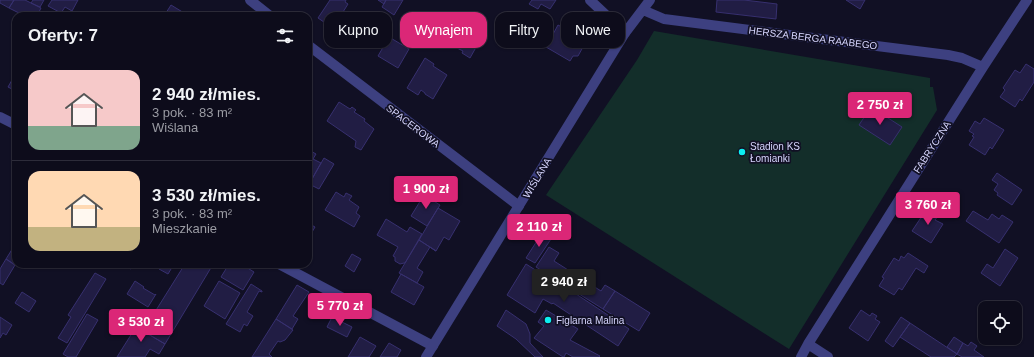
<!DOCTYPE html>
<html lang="pl">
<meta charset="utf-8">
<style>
:root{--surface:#0d0c1b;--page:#1b1a28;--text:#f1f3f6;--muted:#9a9ba3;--line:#2d2c3a;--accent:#db2777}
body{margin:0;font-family:Arial,sans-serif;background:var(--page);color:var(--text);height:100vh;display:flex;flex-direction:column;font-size:15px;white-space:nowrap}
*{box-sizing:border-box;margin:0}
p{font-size:13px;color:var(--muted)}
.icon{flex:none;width:22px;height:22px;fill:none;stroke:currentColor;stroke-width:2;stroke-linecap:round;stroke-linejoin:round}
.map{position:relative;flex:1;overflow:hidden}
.details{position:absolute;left:12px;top:12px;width:300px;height:256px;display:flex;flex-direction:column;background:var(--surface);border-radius:12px;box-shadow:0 1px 3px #0004,0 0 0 1px var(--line)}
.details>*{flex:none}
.top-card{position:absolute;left:324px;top:12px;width:380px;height:36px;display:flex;gap:8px}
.fabs{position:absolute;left:978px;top:301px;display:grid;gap:8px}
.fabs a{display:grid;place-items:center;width:44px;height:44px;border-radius:8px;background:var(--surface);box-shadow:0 1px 3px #0004,0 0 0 1px var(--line);font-size:20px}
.price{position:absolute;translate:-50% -34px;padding:0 9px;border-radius:4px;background:var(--accent);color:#fff;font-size:13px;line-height:26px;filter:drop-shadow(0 1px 2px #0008)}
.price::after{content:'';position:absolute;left:50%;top:24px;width:12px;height:9px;margin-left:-6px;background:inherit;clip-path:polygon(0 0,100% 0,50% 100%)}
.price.selected{background:#222;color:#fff}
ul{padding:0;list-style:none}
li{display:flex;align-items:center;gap:12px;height:100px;padding:0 16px}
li+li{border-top:1px solid var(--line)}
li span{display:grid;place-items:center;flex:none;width:112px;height:80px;border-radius:12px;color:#555}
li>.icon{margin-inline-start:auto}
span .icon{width:48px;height:48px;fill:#fffc;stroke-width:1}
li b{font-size:17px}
h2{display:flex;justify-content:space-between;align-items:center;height:48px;padding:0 16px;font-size:17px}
.pill{padding:0 14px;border-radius:12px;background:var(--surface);box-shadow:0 1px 3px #0004,0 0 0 1px var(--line);font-size:14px;line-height:36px}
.pill.selected{background:var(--accent);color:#fff}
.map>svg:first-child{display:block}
.pitch{fill:#132e2a}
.building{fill:#211d44;stroke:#37306f}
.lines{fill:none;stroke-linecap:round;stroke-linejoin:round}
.minor{stroke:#3d4080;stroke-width:10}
.tertiary{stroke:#3d4080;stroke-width:10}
.poi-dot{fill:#0ceef1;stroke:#111024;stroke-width:1.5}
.labels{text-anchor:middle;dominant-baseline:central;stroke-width:3.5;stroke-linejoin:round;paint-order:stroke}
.street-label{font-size:10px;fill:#d6d5fd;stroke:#111024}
.poi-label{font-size:10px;fill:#d6d5fd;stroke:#111024;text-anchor:start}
</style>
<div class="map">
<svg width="1034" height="357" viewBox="0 0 1034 357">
<rect width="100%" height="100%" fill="#111024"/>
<path class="pitch" d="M654,31L930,78V87H933L937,110L789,349L546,195L637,60Z"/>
<path class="building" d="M0,0H14L9,8L0,3Z
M14,0H25L41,8L37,16H25L9,8Z
M33,0H44L40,7L31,3Z
M52,0H78L72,11L65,7L61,13L48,6Z
M330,0H346L345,2L348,4L343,12L351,17L340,33L318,18Z
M378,0H386L384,4Z
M386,0H403L394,15L382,7Z
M532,0H556L550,9L541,4L538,9L529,4Z
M717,0H744L777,4L776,19L716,12Z
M846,0H865L860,9Z
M171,5L189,16H164Z
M558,25L583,38L581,43L583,47L578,56H573L570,61L546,47Z
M464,33L479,42L470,58L462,53L463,51L455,47Z
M389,37L409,49L398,68L378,56Z
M425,58L434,64L433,66L447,75L433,99L425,94V93L421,90L418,95L407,88Z
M1026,64L1034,69V82L1022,101L1020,99L1015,107L1000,97L1005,90L1003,88L1015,70L1020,73Z
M16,73V91L8,87Z
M339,102L350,109L352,107L356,110L354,112L365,119L364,121L374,129L361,150L355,147L356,141L327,121Z
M308,107L312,110L308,116Z
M871,107L902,127L890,145L859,125Z
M984,118L1004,130L992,149L990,147L985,155L969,145L974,137L972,136L974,134L969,131L975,121L980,124Z
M309,150L316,154L313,159L321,163L311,181L308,179V151Z
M324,158L334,164L319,189L309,184Z
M997,173L1022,190L1012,205L997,195L998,193L994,190L998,184L992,180Z
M336,192L344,197L346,193L352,196L349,200L359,207L356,213L360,216L354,227L325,210Z
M424,195L440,205L427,226L411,216Z
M438,208L460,221L449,240L444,237L436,251L419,240Z
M927,209L938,216L935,220L943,224L931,243L912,231L924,213H925Z
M973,211L988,220L992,214L999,219L1002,215L1013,222L999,243L966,221Z
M386,219L407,232L410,227L422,234L405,263H404L400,264L395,261V257L393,256L398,247L377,235Z
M308,223L315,227L308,239Z
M542,233L551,239L535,263L526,258Z
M419,240L436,251L430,247L417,268L423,272L417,283L399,273Z
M16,243V263L15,265L6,259Z
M549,247L559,253L554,261L601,291L605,285L615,291L603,309L536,267Z
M1005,249L1018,258L1000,286L981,273L987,264L993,268Z
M908,253L928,266L924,273L916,268L902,290L899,288L894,295L879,286L884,278L882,277L894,258L899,261L901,256L904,258Z
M352,254L361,259L354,272L345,266Z
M6,259L15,265L3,285L0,283V269Z
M122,264H134L131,269Z
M156,264H174L168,274L159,269L160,267Z
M185,264H210L212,266L165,344L143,331Z
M229,264H247L246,267L254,272L243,290L221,277Z
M526,264L562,287L563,286L570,290L629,329L618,346L553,303L552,304L543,299L535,313L507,295Z
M95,273L106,279L67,343L58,338L71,317L68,315Z
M401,274L424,287L414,305L391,292Z
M135,281L144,287L143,288L155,295L156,294L148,307L127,294Z
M219,281L240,293L225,319L204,306Z
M251,284L262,291V292L259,291L247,312L253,316L247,326L244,324L240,332L226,324Z
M297,285L309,292L293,316L298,319L292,329L276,319Z
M615,291L650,313L639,331L603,309Z
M22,292L36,301L29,312L15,303Z
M319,295L326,299L319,311L311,307Z
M506,310L526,324L530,334V343L543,357H535L516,339L497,326Z
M546,310L578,329L570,340L600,356L599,357H573L566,353L564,357H563L534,338L544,326L538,322Z
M861,310L870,316L872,313L877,316L875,319L880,322L868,341L849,328Z
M87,314L98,320L76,357H68L63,354Z
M0,317L12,325L6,335L3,333L0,338Z
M332,317L352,327L347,337L327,327Z
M901,317L910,323L893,347L885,341Z
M141,319L148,324L143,331L165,344L159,354L150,349L145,357H117Z
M276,319L293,330L285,340L280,342L278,341L269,354L272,357H252Z
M910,323L957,354L954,357H931L900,337Z
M360,337L376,346L369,357H348Z
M954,337L963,343L957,354L947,347Z
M971,342L977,346L974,350L984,357H962L957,354L963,343L968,346Z
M389,343L401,350L397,357H380Z"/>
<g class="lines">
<path class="minor" d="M250,0L270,16
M643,10L664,19L948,55L962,58L983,67
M625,33L650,0
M308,45L519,206
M0,117L16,125
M279,264L433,346
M808,344L828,357
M801,357L808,344L983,67L1027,0"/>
<path class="tertiary" d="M426,357L625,33L590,0"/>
</g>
<g class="poi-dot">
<circle cx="742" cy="152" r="4"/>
<circle cx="548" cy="320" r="4"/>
</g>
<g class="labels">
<g class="street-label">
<text transform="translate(813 38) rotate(7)">HERSZA BERGA RAABEGO</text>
<text transform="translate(413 126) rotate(37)">SPACEROWA</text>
<text transform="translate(932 147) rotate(-57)">FABRYCZNA</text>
<text transform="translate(537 178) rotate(-59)">WIŚLANA</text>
</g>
<g class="poi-label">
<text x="750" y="146">Stadion KS<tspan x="750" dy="12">Łomianki</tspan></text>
<text x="556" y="320">Figlarna Malina</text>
</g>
</g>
</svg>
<div class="fabs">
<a><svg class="icon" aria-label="locate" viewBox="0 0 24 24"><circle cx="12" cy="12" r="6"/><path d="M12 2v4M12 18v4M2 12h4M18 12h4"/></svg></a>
</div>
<b class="price" style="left:880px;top:126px">2 750 zł</b>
<b class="price" style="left:426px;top:210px">1 900 zł</b>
<b class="price" style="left:928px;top:226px">3 760 zł</b>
<b class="price" style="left:539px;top:248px">2 110 zł</b>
<b class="price selected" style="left:564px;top:303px">2 940 zł</b>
<b class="price" style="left:340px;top:327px">5 770 zł</b>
<b class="price" style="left:141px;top:343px">3 530 zł</b>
<div class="top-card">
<a class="pill">Kupno</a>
<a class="pill selected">Wynajem</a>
<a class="pill">Filtry</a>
<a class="pill">Nowe</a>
</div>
<section class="details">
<h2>Oferty: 7<svg class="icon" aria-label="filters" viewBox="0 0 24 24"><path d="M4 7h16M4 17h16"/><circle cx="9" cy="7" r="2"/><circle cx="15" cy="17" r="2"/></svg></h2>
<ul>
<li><span style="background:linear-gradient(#f6c9c9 70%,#7fa58c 0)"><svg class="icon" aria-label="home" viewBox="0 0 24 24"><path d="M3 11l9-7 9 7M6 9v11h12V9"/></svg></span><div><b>2 940 zł/mies.</b><p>3 pok. · 83 m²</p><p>Wiślana</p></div></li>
<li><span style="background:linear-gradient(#ffd9b3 70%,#c2b280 0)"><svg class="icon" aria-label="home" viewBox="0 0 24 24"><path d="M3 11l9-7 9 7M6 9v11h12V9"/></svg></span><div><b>3 530 zł/mies.</b><p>3 pok. · 83 m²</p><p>Mieszkanie</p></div></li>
</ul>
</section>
</div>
